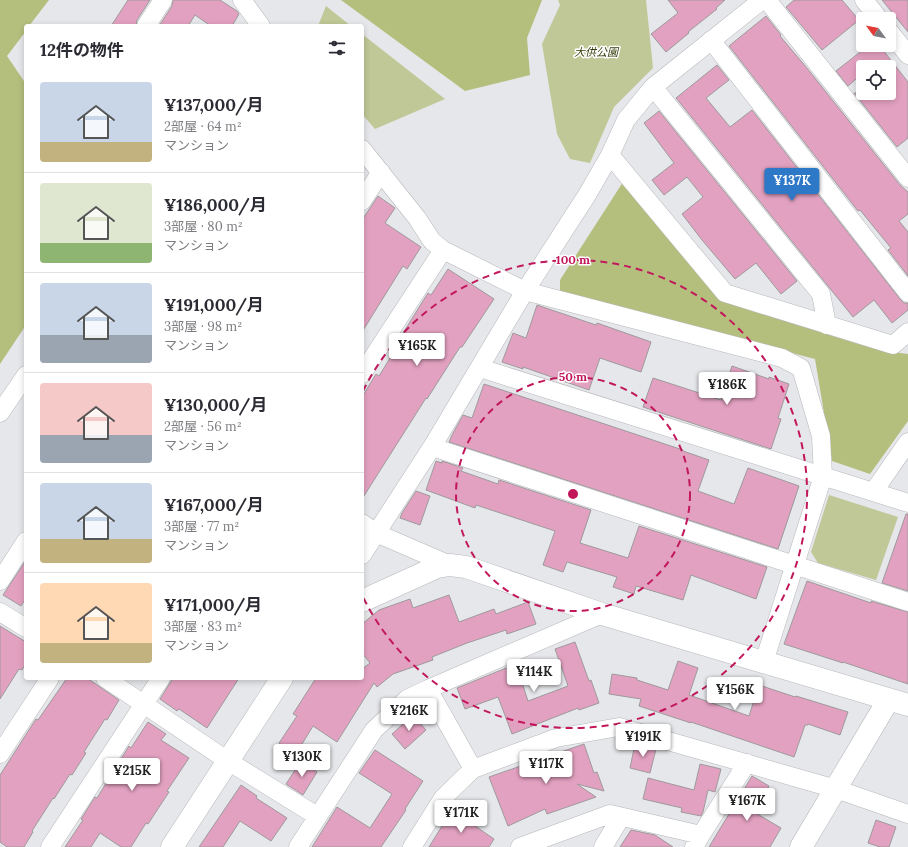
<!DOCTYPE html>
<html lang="ja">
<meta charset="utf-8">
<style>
:root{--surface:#fff;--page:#f7f7f7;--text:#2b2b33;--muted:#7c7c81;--line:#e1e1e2;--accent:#2e78c8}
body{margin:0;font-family:Lora,"Noto Sans JP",serif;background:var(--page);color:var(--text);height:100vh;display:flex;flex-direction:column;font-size:15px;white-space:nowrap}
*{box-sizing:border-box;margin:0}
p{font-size:13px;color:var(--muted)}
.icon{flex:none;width:22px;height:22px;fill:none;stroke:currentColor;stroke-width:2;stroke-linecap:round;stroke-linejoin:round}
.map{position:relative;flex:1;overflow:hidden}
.side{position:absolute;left:24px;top:24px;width:340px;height:656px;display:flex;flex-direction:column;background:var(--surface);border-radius:4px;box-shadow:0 2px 6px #0003}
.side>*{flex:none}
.needle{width:26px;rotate:303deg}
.buttons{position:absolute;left:856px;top:12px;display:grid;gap:8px}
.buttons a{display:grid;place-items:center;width:40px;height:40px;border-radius:4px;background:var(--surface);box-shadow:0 2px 6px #0003;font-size:20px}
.price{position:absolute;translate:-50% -34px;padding:0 9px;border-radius:4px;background:#fff;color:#222;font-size:13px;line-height:26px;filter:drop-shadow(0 1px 2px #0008)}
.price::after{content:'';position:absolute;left:50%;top:24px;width:12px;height:9px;margin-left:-6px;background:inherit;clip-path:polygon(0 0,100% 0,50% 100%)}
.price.on{background:var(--accent);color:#fff}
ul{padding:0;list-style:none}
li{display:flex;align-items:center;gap:12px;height:100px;padding:0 16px}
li+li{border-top:1px solid var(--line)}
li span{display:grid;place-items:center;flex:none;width:112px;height:80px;border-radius:4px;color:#555}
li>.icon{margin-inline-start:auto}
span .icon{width:48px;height:48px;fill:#fffc;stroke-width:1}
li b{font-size:17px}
h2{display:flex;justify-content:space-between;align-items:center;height:48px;padding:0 16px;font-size:17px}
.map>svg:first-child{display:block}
.green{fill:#bfc896}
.forest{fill:#b4bf7e}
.building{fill:#e3a1c1;stroke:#9d9a9b}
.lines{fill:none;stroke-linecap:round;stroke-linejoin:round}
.minor-casing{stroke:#b6b7ba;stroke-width:19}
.tertiary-casing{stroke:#b6b7ba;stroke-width:23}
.minor{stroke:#fff;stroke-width:18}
.tertiary{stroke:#fff;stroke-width:22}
.ring{fill:none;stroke:#c2185b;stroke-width:2;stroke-dasharray:7 5}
.labels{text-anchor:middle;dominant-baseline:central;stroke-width:3;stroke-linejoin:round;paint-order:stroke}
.park-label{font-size:11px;font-style:italic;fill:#373e0b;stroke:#fff}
.centre{fill:#c2185b;stroke:#fff;stroke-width:2}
.ring-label{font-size:12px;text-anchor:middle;font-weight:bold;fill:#c2185b;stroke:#fff;stroke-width:3;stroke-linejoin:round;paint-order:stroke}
</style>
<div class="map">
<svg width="908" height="847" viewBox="0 0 908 847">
<rect width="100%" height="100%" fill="#e6e7ea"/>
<path class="green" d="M558,0H646L653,68L614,107L590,163L570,159L557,134L542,44L560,5Z
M326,6L351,26H318Z
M362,34L445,99L375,129L362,114Z
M829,495L898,517L876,580L818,563L811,552Z"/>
<path class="forest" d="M0,0H49L29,26H26V31L7,56L26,84V325L0,364Z
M341,0H542L527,38L530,75L465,91Z
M623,182L720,297L892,352L908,354V421L870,474L832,461L815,359L560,293V280Z"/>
<path class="building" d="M128,0H150L137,20L136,26H111Z
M173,0H220L237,11L239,14L232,26H211L195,15L188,26H159L172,6Z
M668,0H725L716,8L717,9L688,32L689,33L666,52L651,34L678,13Z
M794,0H842L859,20L822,50L786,7Z
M882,0H908V32Z
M766,16L781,35L780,36L806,67L900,185L908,192V214L899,221L908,232V276L888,250L891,248L860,210L858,211L729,46Z
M869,45H879L908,82V138L897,147L854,93H889V67H863V73L848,86L836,71Z
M717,65L729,80L706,98L730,127L752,110L900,299L904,303H908V310L892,323L874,300L853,317L676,98Z
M659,111L797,281L781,294L756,263L735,279L702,240L682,214L703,197L687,177L664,195L652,180L674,163L644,123Z
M378,196L395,208L385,223L421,247L407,269L403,266L362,332V220Z
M448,269L494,299L462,347H460L427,399L426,398L362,499V397L376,374L379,376L400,342L398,341L428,293L431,295Z
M537,305L596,325L597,323L651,342L641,372L600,358L589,390L523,367V369L502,362L513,333L526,338Z
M732,366L769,379V377L789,384L778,418L781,419L771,449L643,407L653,378L721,400Z
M484,384L683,450V451L709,460L698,491L734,504L748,468L799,486L778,549L449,442L452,435L463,415L472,418Z
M436,461L442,463V461L463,468L461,471L498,484L499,480L591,510L580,543L628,558L639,526L767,567L756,599L691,575L683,600L636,586L634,594L613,587L617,577L567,562L563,572L543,565L555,531L476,505L475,508L426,490Z
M416,491L430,496L420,525L400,518L402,513Z
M906,514H908V591L882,583Z
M26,560V598L21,606L3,595Z
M807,581L871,603V601L908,612V684L843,662V663L784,644Z
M449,595L459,622L494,609L496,614L528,602L536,624L507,634L506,630L467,643L432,657L433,660L393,674L377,687L374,683L337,742L313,726L296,754L279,743L297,716L293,714L316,678H362V669L370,663L362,653V624L379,610L410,599L413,608Z
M0,626L26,642V663L22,670L19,669L0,699Z
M575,642L589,681L591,680L599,703L579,710L578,708L512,734L498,697L465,709L457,688L516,664L528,701L568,686L555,649Z
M678,661L698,668L689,695L749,716L759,685L795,697L796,696L848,712L840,735L808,724V725H805L794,757L691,722V723L639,706L641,699L609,694L612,674L637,678V680L668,690Z
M67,678H87L119,700L107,720L105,719L84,752L86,753L72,775L70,774L54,799L53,798L32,831L33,832L24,847H7L0,842V775L36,719L38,720Z
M173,678H239L207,728L179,709L177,711L160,699Z
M413,715L426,730L405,749L392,734Z
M148,722L166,734L161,740L189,758L167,791L169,792L148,824L146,823L131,847H121L100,833L91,847H65L83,820L81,819L95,797L97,798L129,746L131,748Z
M584,744L594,773L597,772L604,791L577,784L596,797L547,814L545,809L508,826L489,777Z
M635,744L656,749L650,773L630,768Z
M375,750L423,781L405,809L406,810L381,847H312L337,807L370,828L392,794L359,773Z
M301,761L317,772L303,795L286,784Z
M700,764L721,769L715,792L708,790L703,812L701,816L681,812L682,808L643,799L648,778L694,790Z
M752,776L769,786L754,812L781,828L770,847H709Z
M241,785L257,796L256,798L287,818L271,841L240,821L223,847H199Z
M452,810L494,839L489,847H429Z
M876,820L896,827L889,847H880L868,843Z
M631,830L655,835L673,847H620Z"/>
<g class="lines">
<defs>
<path id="minor" d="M242,0L261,26
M767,0L908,178
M864,0L879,19
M146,26L163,0
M889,31L908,55
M711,40L908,293
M653,87L821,294L827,325
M362,149L417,218L432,241L443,250L525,291L782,358L801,368L821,436L823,476L764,662
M610,155L725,293L893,345L908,332
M362,201L381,172
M480,368L908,503
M362,374L443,250
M0,413L26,375
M432,447L908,602
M874,491L908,442
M362,523L376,533L450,565
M362,555L432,447L525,291L587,195L610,155L626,120L653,87L762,0
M0,581L26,541
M0,612L26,628
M105,678L228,761L317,816
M428,689L473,769
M0,754L50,678
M701,835L747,763
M50,847L161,678
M298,847L374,730L407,699L428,689L602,614
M412,847L443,798L473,769L556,738L619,727L836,789L908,814
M520,847L610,814L701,835L694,847
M603,847L621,817"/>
<path id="tertiary" d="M362,601L437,567L450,565L466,567L602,614L908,705
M172,847L282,678
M801,847L889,699"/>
</defs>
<use href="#minor" class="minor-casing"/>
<use href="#tertiary" class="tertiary-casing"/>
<use href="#minor" class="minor"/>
<use href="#tertiary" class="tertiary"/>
</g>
<g class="ring">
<circle cx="573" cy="494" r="117"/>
<path d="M363 391A234 234 0 1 1 363 597"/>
</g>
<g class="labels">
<g class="park-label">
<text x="596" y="52">大供公園</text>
</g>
</g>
<circle cx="573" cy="494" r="6" class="centre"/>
<g class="ring-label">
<text x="573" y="264">100 m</text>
<text x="573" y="381">50 m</text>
</g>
</svg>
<div class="buttons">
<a><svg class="needle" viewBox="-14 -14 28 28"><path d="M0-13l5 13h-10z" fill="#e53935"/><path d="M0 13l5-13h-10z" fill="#7c7c81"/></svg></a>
<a><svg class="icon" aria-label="locate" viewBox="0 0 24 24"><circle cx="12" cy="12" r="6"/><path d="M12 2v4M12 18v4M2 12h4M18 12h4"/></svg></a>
</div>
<b class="price on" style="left:792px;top:202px">¥137K</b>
<b class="price" style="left:417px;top:367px">¥165K</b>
<b class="price" style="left:727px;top:406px">¥186K</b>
<b class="price" style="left:534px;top:693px">¥114K</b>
<b class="price" style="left:735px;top:711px">¥156K</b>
<b class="price" style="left:409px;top:732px">¥216K</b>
<b class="price" style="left:643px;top:758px">¥191K</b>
<b class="price" style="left:302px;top:778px">¥130K</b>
<b class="price" style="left:546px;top:785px">¥117K</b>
<b class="price" style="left:132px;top:792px">¥215K</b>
<b class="price" style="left:747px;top:822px">¥167K</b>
<b class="price" style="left:461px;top:834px">¥171K</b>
<section class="side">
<h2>12件の物件<svg class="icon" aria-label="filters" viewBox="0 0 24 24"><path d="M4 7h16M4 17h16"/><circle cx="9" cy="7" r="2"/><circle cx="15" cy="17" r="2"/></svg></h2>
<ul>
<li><span style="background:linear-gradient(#c9d6e8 75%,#c2b280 0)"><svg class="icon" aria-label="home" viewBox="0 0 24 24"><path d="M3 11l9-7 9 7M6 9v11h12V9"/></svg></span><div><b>¥137,000/月</b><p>2部屋 · 64 m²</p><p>マンション</p></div></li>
<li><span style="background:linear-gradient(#dfe7d0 75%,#8fb573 0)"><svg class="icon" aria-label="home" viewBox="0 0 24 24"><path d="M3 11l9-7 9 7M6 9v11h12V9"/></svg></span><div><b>¥186,000/月</b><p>3部屋 · 80 m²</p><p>マンション</p></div></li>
<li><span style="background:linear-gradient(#c9d6e8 65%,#9aa5b1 0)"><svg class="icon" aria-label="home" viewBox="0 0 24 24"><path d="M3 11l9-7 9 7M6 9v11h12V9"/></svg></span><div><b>¥191,000/月</b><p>3部屋 · 98 m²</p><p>マンション</p></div></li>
<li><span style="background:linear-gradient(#f6c9c9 65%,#9aa5b1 0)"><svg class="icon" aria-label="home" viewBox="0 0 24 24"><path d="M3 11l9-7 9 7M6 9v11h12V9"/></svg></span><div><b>¥130,000/月</b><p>2部屋 · 56 m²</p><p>マンション</p></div></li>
<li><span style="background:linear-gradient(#c9d6e8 70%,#c2b280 0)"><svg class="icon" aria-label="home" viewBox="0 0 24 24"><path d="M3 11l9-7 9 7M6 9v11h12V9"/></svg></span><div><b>¥167,000/月</b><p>3部屋 · 77 m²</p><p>マンション</p></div></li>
<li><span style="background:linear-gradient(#ffd9b3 75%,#c2b280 0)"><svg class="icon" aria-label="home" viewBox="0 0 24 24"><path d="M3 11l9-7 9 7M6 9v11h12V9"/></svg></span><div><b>¥171,000/月</b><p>3部屋 · 83 m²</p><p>マンション</p></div></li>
</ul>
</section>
</div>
